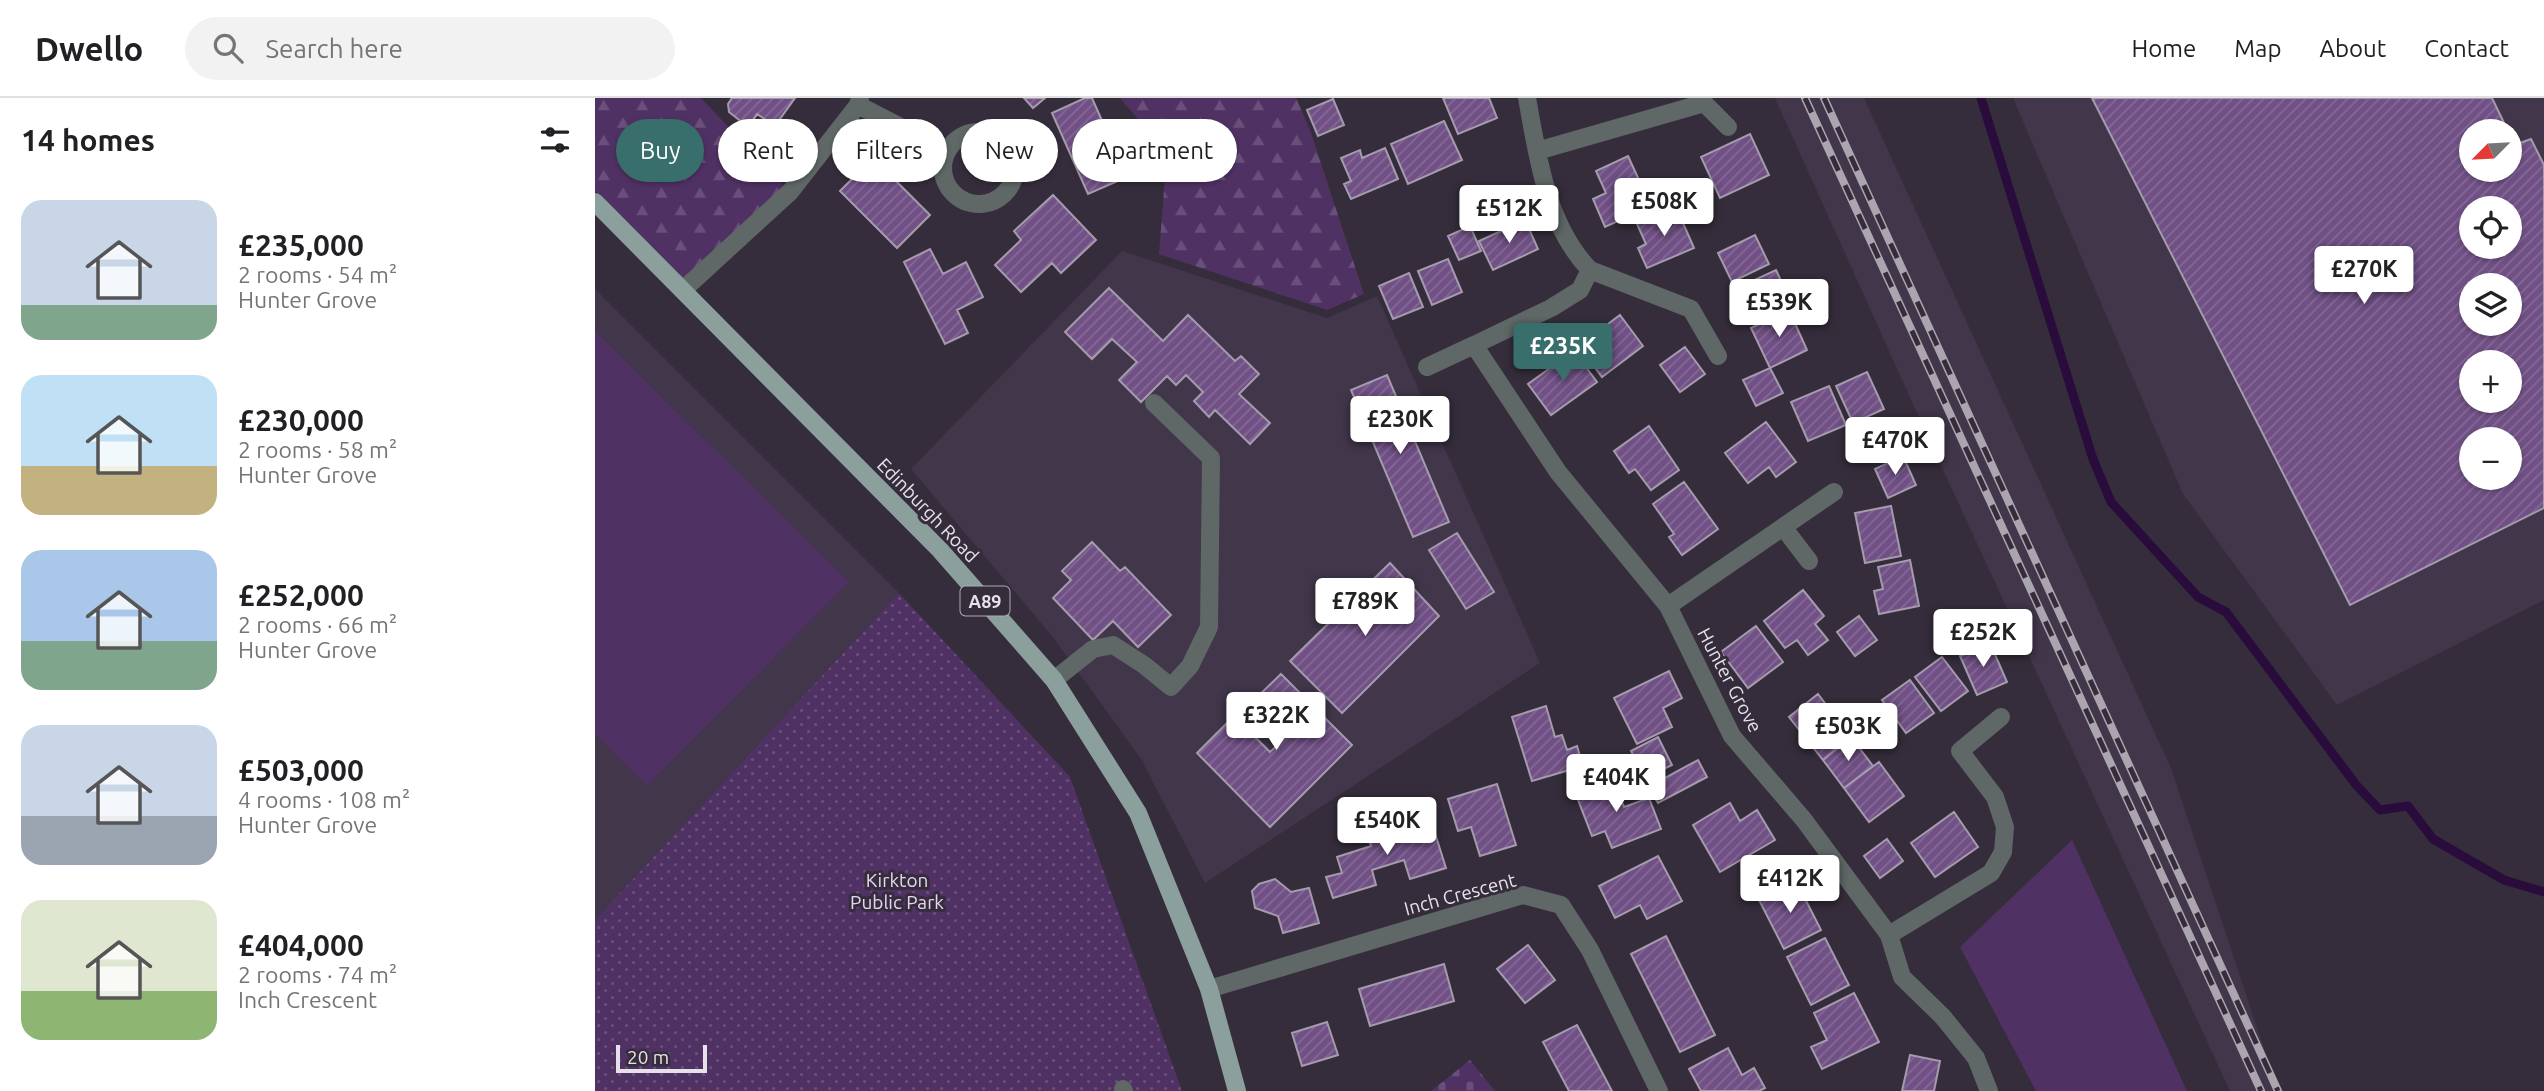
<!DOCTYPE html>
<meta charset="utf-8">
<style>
:root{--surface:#fff;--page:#f2f2f2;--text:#202124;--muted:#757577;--line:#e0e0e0;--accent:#386f6c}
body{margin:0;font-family:Ubuntu,sans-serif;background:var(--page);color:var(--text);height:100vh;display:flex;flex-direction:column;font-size:26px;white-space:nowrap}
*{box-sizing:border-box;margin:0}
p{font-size:23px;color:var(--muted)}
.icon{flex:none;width:38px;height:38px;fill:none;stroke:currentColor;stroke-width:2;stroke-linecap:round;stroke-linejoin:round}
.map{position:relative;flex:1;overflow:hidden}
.details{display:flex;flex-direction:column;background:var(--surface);width:595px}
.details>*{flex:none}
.guide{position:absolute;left:21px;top:21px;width:665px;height:63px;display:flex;gap:14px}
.needle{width:46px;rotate:246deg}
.controls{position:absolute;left:1864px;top:21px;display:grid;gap:14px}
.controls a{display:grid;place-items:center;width:63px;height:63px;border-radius:50%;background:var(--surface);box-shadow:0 2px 5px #0004;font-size:35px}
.scale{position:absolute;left:21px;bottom:18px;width:91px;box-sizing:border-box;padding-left:7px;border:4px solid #e6e1eb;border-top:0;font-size:19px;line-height:24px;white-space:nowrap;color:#e6e1eb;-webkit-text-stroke:5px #352d3b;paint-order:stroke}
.price{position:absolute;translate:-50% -60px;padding:0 16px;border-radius:7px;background:#fff;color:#222;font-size:23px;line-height:46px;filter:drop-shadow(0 2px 4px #0008)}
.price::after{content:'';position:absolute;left:50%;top:42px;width:21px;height:16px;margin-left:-10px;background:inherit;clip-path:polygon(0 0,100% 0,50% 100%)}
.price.current{background:var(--accent);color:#fff}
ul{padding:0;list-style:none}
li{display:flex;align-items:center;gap:21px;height:175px;padding:0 21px}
li span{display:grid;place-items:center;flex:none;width:196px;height:140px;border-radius:21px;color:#555}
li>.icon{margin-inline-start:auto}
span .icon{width:84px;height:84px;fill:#fffc;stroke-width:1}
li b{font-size:30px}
h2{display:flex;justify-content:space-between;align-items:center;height:84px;padding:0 21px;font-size:30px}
.chip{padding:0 24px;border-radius:32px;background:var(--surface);box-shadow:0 2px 5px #0004;font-size:24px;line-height:63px}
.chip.current{background:var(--accent);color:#fff}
header{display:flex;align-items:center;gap:42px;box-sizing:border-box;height:98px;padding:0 35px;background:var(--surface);border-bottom:2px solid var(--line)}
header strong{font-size:33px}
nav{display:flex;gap:38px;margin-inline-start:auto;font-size:24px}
.search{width:490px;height:63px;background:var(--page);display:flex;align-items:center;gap:18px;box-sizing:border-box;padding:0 24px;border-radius:38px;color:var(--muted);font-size:26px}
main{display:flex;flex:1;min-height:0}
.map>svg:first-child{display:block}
.built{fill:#41364a;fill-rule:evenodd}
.grass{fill:#503164}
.forest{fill:url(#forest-firs)}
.cemetery{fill:url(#cemetery-stones)}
.park{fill:url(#park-dots)}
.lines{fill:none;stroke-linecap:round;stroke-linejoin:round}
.stream{stroke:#2a0c3c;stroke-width:9}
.building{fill:url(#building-hatch);stroke:#a49bac;stroke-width:2;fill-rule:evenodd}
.minor{stroke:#5f6867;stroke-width:18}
.major{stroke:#8b9f9c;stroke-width:18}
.rail-casing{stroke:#aba5b0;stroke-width:8}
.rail{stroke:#352d3b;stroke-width:5;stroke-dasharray:16;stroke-linecap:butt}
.labels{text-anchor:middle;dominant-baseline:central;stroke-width:6;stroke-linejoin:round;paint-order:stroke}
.shield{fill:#352d3b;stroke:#b1abb6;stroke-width:2}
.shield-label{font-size:18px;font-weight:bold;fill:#e6e1eb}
.street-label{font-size:19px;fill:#e6e1eb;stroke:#352d3b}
.park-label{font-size:19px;fill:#e6d4f4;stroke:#352d3b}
</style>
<header>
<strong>Dwello</strong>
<div class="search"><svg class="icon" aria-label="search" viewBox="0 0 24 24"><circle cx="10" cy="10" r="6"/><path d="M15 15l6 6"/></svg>Search here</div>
<nav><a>Home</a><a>Map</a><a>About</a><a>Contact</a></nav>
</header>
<main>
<section class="details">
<h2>14 homes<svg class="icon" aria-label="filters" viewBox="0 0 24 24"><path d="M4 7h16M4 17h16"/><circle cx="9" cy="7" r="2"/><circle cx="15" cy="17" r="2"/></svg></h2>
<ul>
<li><span style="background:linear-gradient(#c9d6e8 75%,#7fa58c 0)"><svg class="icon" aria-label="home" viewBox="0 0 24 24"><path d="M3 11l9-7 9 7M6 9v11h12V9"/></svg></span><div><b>£235,000</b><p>2 rooms · 54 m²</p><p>Hunter Grove</p></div></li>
<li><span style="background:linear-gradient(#bfe0f5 65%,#c2b280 0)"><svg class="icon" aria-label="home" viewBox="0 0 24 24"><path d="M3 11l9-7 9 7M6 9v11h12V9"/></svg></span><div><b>£230,000</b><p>2 rooms · 58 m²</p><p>Hunter Grove</p></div></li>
<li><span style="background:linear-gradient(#a9c7e8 65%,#7fa58c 0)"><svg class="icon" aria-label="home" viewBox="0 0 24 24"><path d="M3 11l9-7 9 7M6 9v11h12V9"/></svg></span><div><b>£252,000</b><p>2 rooms · 66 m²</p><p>Hunter Grove</p></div></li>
<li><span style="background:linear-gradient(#c9d6e8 65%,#9aa5b1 0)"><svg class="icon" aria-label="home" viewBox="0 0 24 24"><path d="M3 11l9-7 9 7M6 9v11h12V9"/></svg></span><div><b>£503,000</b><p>4 rooms · 108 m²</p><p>Hunter Grove</p></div></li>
<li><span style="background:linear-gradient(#dfe7d0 65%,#8fb573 0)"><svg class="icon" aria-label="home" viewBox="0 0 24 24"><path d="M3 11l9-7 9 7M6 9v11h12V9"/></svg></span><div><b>£404,000</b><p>2 rooms · 74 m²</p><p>Inch Crescent</p></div></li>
</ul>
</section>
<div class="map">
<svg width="1949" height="993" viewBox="0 0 1949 993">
<defs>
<pattern id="forest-firs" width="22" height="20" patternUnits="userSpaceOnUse" patternTransform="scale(1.75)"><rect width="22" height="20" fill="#503164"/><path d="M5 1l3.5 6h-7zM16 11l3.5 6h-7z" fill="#694f7a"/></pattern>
<pattern id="cemetery-stones" width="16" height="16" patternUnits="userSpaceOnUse" patternTransform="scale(1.75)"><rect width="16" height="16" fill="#503164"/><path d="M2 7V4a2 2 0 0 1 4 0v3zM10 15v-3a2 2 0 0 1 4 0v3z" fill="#694f7a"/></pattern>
<pattern id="park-dots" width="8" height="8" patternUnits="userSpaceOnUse" patternTransform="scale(1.75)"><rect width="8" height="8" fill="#503164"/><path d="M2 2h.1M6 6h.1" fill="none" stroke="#694f7a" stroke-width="1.8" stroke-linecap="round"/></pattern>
<pattern id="building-hatch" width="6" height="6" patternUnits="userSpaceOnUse" patternTransform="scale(1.75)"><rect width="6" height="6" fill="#705085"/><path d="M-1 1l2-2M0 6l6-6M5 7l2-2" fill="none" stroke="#846996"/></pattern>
</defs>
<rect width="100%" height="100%" fill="#352d3b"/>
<path class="built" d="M1180,0H1269L1576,670L1683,993H1635L1336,346Z
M1418,0H1949V502L1742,607L1588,396ZM1876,33H1914V72H1876ZM1876,110H1914V149H1876ZM1876,187H1914V226H1876ZM1876,264H1914V303H1876ZM1876,341H1914V380H1876Z
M527,153L732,220L782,198L945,565L610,785L546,661L457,538L316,371Z
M0,191L304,495L0,822Z"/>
<path class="grass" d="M0,233L254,484L52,688L0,636Z
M1477,742L1592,993H1441L1365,849Z"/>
<path class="forest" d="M0,0H106L195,94L88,192L0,93Z
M525,0H701L715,32L769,196L732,212L564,156L572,55Z"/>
<path class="cemetery" d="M875,962L900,993H836Z"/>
<path class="park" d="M304,495L475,679L587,993H0V822Z"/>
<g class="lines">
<path class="stream" d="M1386,0L1498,361L1516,404L1603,499L1631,514L1762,688L1785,712L1813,708L1838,741L1909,782L1949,794"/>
</g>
<path class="building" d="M137,0H200L180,28L162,16L157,24L148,25L134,14L133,6Z
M429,0H450L438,10Z
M490,0H497L532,79L493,96L457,15Z
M848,0H894L902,20L863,36Z
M1497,0H1897L1913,33H1876V72H1914V38L1919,47L1936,41L1949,67V410L1755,507ZM1876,110H1914V149H1876ZM1876,187H1914V226H1876ZM1876,264H1914V303H1876ZM1876,341H1914V380H1876Z
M738,1L749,27L723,38L712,12Z
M849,23L867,62L813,86L796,46Z
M1155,36L1174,77L1125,100L1106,59Z
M790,50L803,81L756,101L749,86L756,83L746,60L765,52L767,60Z
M1033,58L1056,108L1010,129L998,101L1011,95L1001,73Z
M269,69L280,80L289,71L335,117L302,150L245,93Z
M458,97L501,142L466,175L457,165L426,194L400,167L426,142L419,133Z
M1081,109L1099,150L1052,170L1043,150L1051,146L1042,126Z
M930,122L943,151L898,172L884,143Z
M875,128L886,153L864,162L853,138Z
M1160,137L1174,166L1137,184L1123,155Z
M335,151L348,176L371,164L388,199L362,212L373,235L350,246L309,164Z
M853,161L867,194L837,207L823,173Z
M1181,172L1195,202L1153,221L1140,191Z
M814,175L828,209L798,221L784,188Z
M514,190L568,243L593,217L640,263L646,258L664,276L644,296L675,325L655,346L620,312L614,319L599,303L608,294L591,277L581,287L572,278L546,304L524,282L542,264L517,241L497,261L470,234Z
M1194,212L1212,252L1175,270L1156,230Z
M1025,217L1048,248L1007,279L984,248Z
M1090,249L1110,276L1085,294L1065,267Z
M979,253L1002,284L956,317L933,286Z
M1175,270L1188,295L1161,308L1148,282Z
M1272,274L1289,311L1258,325L1241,288Z
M792,277L854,424L818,439L756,292Z
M1234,288L1251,327L1213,343L1196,304Z
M1171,324L1201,364L1181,379L1174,369L1153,385L1130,355Z
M1054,328L1084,372L1056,392L1040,371L1034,375L1019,353Z
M1308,358L1321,387L1293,400L1280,371Z
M1089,384L1123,431L1087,457L1074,439L1079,436L1058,406Z
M1296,408L1306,458L1270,465L1260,415Z
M862,435L899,494L871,511L834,452Z
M497,444L525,473L530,469L576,517L543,549L518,523L498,542L458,500L476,482L467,473Z
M1315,462L1324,508L1284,516L1279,493L1288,491L1283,469Z
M795,465L844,518L747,615L695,563Z
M1208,492L1229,518L1220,526L1233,542L1213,557L1202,542L1190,550L1169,523Z
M1264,518L1282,542L1260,558L1242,534Z
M1161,528L1188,564L1153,590L1126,554Z
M1395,545L1412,584L1382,597L1365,558Z
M1347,559L1373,593L1346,613L1320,579Z
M1074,573L1087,600L1068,610L1077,629L1042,646L1019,600Z
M686,576L757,647L675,729L602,655L639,618L675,654L689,641L655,606Z
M1315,582L1339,615L1311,635L1287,602Z
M1223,596L1256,639L1228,662L1194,619Z
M951,608L960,639L967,637L972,652L982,648L988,668L937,683L917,619Z
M1063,639L1077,667L1050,680L1036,653Z
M1256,639L1278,668L1249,690L1228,662Z
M1103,662L1112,679L1063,705L1053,689Z
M1284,664L1309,698L1274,724L1249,690Z
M1018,680L1029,709L1054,700L1066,731L1017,750L1010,733L997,738L980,694Z
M902,686L921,747L885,758L876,729L863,733L853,701Z
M1135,705L1145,723L1162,712L1180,742L1125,774L1098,727Z
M1359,714L1383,749L1340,779L1316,745Z
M801,721L807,738L838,729L851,770L815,781L809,762L777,772L781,787L738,800L731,779L747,775L742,759L776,748L770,730Z
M1292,741L1308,763L1285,780L1269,758Z
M1063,758L1087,803L1052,821L1045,807L1020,820L1004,788Z
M680,781L696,794L714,790L724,825L688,835L683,818L660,810L657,793L664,786Z
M1201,783L1226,832L1189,851L1164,802Z
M1071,838L1120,937L1085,954L1036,856Z
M1230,840L1254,887L1216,907L1192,859Z
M933,847L960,882L930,905L902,871Z
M849,866L859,903L775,928L764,891Z
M1259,895L1284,944L1227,971L1216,949L1232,942L1219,915Z
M732,924L743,957L707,968L697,935Z
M982,927L1017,993H974L948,944Z
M1133,950L1147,977L1159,970L1170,990L1164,993H1106L1094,971Z
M1315,957L1345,963L1339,993H1307Z"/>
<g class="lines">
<path class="minor" d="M932,0C943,60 951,126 995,172L985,192L956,210L879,247L963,374L1073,508L1137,638L1209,722L1294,837L1307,879L1348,919L1381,960L1394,993
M1109,5L1133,29
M263,7L352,53
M348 70a36 36 0 1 1 72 0a36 36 0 1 1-72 0Z
M942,53L1109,5L1108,0
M995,172L1096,211L1123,258
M88,192L195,94L263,7L265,0
M832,269L879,247
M1188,429L1214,463
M1073,508L1239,394
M459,582L498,551L518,547L549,567L576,589L595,568L614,529L616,360L559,305
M1294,837L1396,775L1408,754L1410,729L1400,699L1365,653L1406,619
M614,891L928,797L966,807L995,852L1064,993
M528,991L529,993"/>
<path class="major" d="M0,104L345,452L459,582L543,715L614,891L642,993"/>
<defs>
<path id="rail" d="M1210,0L1666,993
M1229,0L1683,993"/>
</defs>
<use href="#rail" class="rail-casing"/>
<use href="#rail" class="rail"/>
</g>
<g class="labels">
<rect class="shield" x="365.5" y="488.5" width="49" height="29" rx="5"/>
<g class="shield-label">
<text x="390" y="503">A89</text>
</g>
<g class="street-label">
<text transform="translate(333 412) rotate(46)">Edinburgh Road</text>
<text transform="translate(1135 582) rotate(62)">Hunter Grove</text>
<text transform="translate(865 796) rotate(-15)">Inch Crescent</text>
</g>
<g class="park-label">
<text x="302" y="782">Kirkton<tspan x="302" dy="22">Public Park</tspan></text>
</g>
</g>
</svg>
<div class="controls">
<a><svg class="needle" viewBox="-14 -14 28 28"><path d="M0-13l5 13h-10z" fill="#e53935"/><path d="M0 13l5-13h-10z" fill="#757577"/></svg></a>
<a><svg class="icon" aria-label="locate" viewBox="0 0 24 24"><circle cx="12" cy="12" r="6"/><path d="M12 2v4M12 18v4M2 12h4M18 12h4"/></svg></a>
<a><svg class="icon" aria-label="layers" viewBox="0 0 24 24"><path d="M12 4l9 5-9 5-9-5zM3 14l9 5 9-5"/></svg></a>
<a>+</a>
<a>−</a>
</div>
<div class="scale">20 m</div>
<b class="price" style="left:1069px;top:140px">£508K</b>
<b class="price" style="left:914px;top:147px">£512K</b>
<b class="price" style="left:1769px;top:208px">£270K</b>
<b class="price" style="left:1184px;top:241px">£539K</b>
<b class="price current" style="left:968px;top:285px">£235K</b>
<b class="price" style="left:805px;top:358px">£230K</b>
<b class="price" style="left:1300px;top:379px">£470K</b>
<b class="price" style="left:770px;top:540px">£789K</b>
<b class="price" style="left:1388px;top:571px">£252K</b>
<b class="price" style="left:681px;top:654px">£322K</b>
<b class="price" style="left:1253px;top:665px">£503K</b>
<b class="price" style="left:1021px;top:716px">£404K</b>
<b class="price" style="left:792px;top:759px">£540K</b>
<b class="price" style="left:1195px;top:817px">£412K</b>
<div class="guide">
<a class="chip current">Buy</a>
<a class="chip">Rent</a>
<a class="chip">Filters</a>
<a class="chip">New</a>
<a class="chip">Apartment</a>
</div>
</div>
</main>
